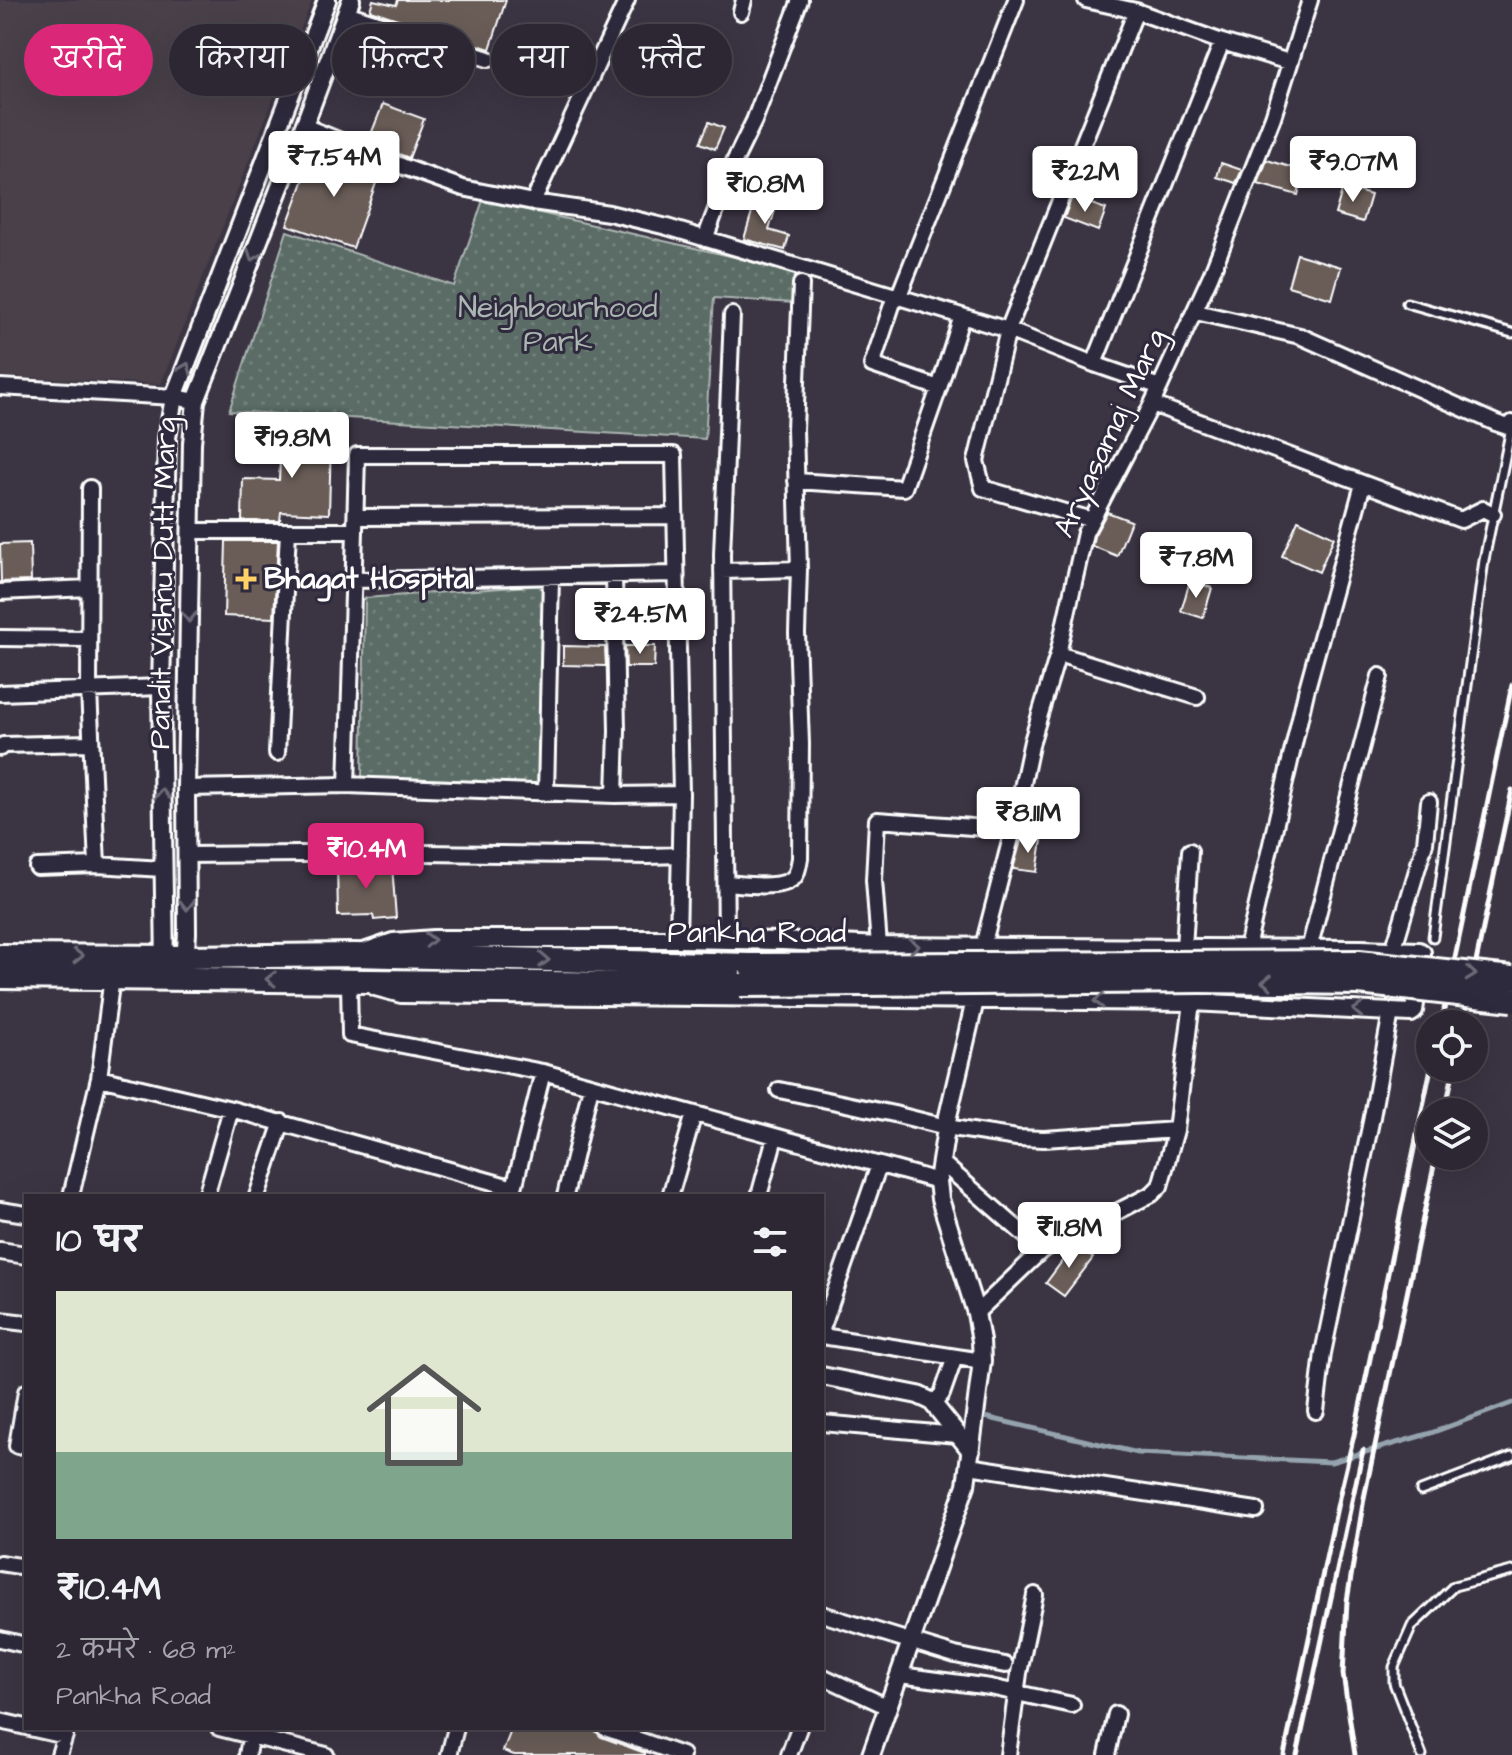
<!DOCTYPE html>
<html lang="hi">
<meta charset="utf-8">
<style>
:root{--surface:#2c2732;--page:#38333e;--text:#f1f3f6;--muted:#a6a5ac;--line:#48444d;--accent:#db2777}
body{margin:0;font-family:"Architects Daughter","Playpen Sans Deva",sans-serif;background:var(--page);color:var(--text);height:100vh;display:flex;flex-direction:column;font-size:30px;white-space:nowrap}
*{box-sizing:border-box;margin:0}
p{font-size:26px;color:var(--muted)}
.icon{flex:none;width:44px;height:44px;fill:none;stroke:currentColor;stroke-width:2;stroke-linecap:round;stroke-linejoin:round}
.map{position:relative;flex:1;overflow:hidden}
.panel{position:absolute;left:24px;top:1194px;width:800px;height:536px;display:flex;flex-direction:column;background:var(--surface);border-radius:0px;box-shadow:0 8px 32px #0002,0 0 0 2px var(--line)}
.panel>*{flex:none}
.hud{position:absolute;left:24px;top:24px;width:800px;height:72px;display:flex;gap:16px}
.buttons{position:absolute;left:1416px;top:1010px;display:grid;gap:16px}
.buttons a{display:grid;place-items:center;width:72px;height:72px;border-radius:50%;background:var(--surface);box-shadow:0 8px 32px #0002,0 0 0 2px var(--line);font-size:40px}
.price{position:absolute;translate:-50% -68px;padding:0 18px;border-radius:8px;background:#fff;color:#222;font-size:26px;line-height:52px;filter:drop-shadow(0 2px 4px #0008)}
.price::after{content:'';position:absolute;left:50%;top:48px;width:24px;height:18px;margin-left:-12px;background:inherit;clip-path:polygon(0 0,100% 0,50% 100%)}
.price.current{background:var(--accent);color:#fff}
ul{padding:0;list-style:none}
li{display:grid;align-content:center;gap:16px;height:424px;padding:0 32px}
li+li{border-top:2px solid var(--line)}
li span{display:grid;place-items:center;height:248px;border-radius:0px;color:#555}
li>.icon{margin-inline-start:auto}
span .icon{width:144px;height:144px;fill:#fffc;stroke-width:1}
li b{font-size:34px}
h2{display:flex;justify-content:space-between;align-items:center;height:96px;padding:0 32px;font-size:34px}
.tag{padding:0 28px;border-radius:36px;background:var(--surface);box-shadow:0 8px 32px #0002,0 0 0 2px var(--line);font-size:28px;line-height:72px}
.tag.current{background:var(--accent);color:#fff}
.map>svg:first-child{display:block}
.built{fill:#49404a}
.park{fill:url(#park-dots);stroke:#acb6b2;stroke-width:2}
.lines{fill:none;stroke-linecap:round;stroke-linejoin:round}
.stream{stroke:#94a3ad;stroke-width:5}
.building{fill:#6a5d59;stroke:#fff;stroke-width:2}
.service-casing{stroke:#fff;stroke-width:13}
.minor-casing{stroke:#fff;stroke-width:20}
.tertiary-casing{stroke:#fff;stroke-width:22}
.primary-casing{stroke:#fff;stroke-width:28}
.service{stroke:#2f2a3d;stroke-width:7}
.minor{stroke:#2f2a3d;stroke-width:14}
.tertiary{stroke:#2f2a3d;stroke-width:16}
.primary{stroke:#2f2a3d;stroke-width:22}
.rail{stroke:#fff;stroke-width:5}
.primary-bridge-casing{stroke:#fff;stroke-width:28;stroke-linecap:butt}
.primary-bridge{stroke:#2f2a3d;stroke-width:22}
.oneway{stroke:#6d6a77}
.poi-dot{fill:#ffd166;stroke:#2f2a3d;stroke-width:3}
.labels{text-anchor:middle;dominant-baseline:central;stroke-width:6;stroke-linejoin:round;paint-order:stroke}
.park-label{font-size:30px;fill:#acb6b2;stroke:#2f2a3d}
.street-label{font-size:30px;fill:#fff;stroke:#2f2a3d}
.poi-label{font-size:30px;font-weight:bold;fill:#fff;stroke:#2f2a3d;text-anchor:start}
</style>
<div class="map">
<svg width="1512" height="1755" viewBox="0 0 1512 1755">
<defs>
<pattern id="park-dots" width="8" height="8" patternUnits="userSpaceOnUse" patternTransform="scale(2)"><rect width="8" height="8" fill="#5a6c65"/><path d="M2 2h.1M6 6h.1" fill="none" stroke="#73827c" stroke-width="1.8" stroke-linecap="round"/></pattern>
</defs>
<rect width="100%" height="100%" fill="#3b3443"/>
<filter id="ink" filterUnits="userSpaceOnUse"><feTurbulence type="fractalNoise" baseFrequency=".0125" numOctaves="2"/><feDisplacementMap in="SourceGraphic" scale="16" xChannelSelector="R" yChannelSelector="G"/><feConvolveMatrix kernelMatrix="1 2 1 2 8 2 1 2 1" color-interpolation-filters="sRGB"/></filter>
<g filter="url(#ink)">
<path class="built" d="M0,0H312L161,384L0,376Z"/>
<path class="park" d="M483,200L796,271L795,303L714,298L705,439L229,411L287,231L454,286Z
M543,585L538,784L362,778L365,598Z"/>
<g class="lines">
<path class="stream" d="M985,1417L1138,1453L1331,1462L1431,1433L1512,1403"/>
</g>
<path class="building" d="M373,0L396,5L398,0H506L490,49L370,10Z
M359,28L415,46L407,73L376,62L377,58L352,49Z
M383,104L424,119L409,158L368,142Z
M709,122L724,128L715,149L700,143Z
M314,152L358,168L361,160L381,169L353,248L287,225Z
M1267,160L1304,171L1298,195L1258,184Z
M1221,163L1242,170L1236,183L1217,177Z
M1343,187L1371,195L1363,222L1335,214Z
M1072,197L1106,209L1098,231L1064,218Z
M756,198L777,204L769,230L789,236L785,250L744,239Z
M1297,254L1341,267L1332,299L1288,286Z
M282,421L303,422L302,438L331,439L329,514L281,512L280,521H242L243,479L279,480Z
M1107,512L1131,521L1117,556L1092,546L1094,536Z
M1298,520L1334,537L1319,572L1282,556Z
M226,541H278L274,618L224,616Z
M30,543L31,581L1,582L0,544Z
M1190,581L1212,588L1203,618L1181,611Z
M563,646L605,647L606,666L563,665Z
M625,646H655L654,667H626Z
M1022,837L1042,840L1037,872L1013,869Z
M337,864H364V867L392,865L396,918L374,920L373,915L338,916Z
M1074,1245L1093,1258L1064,1296L1046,1283Z
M512,1728H593L601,1737L645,1753V1755H514L503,1751Z"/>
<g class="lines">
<defs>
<path id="service" d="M1407,303L1512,333
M1433,937L1484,560L1511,428
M1421,1491L1512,1456
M1422,1755L1394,1683V1667L1412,1626L1454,1586L1512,1571"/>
<path id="minor" d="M1086,0L1136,11L1222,42L1289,62
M741,12L744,0
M346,13L488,59
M304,126L404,167L463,188L533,202L609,213L667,227L1008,330L1094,364L1160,387
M533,202L627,0
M705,239L734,162L754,121L800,0
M895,296L872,365L939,388L962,316
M898,298L1016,0
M1196,312L1300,336L1496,423L1511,428L1512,423
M1094,364L1222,42
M0,387L174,397L196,401
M1152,404L1461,520L1483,509L1493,514
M796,481L904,488L939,388
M90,488L89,690L97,865
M356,517L675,516
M1092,520L983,488L976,461L1008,330L1136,11
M191,531H355L357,455H674L681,794L678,939
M722,571L799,569
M614,575L617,731L615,795
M353,580L676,574
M0,592L89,588
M0,638L89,639
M1058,654L1197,697
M0,693L161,687
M0,748L3,745L91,743
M277,753L288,531
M347,785L355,531
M186,788L347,785L615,795L681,794
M546,793L551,577
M186,855L423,853L648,856L680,855
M37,867L97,865L163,869
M726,883C742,884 784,891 795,876C798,872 799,863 800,858L801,744L797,633L799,569L795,429L801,284
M726,939L722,554L732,315
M879,946L874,880L877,820L1013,830
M983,946L1013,830L1032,741L1058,654L1085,533L1152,404L1211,275L1273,117L1310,0
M1184,948L1190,851
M1247,948L1306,692L1363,484
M1309,949L1380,676
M1393,951L1425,843L1429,802
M349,981L350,1035L543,1072L514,1188
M543,1072L938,1181
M99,1078L231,1109L514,1188L512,1196
M779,1090L894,1114L946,1127L1017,1138L1044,1139L1176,1130
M941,1162L1042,1250
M71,1196L99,1078L112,977
M206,1196L231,1109
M257,1196L282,1122
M565,1196L591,1086
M670,1196L694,1114
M759,1196L775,1137
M0,1210L26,1214
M976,1313L1042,1250L1152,1194L1160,1186L1176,1130L1192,1002
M0,1320L26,1323
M822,1329L879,1165
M822,1336L982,1361
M933,1404L942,1394L955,1357
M1316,1411L1323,1353L1372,1117L1391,1012
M822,1423L957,1435
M17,1446L26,1392
M969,1466L1256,1510
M0,1563L26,1567
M822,1614L955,1655L1005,1665
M0,1639L26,1645
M900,1675L990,1687L1072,1705
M822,1676L888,1707
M0,1721L26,1727
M29,1728L65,1736
M219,1728L326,1755
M605,1728L682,1755
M59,1755L67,1729
M247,1755L252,1728
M449,1755L456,1728
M789,1755L799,1728
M1008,1755L1019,1673L1035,1595
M1107,1755L1116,1714"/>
<path id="tertiary" d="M364,952L393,942L434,939H678L782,941L879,946L1361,949L1419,951L1422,953L1414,1011L1411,1013L1192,1002L401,994L375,987
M185,965L187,933L186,788L192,443L196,401L304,126L351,0
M165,968L161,687L167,438L174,397L327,0
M0,1251L26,1255
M822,1376L918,1395L931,1401L971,1451
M871,1755L966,1485L982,1361L981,1341L976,1313L940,1199L938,1181L948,1116L977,992"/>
<path id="primary" d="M0,956L185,957L354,955L749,965
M0,977L740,985"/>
</defs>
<use href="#service" class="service-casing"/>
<use href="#minor" class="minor-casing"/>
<use href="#tertiary" class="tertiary-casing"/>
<use href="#primary" class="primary-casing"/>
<use href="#service" class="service"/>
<use href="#minor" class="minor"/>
<use href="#tertiary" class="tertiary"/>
<use href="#primary" class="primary"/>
<path class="rail" d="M1441,1024L1512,685
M1463,1024L1512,790
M1445,1112L1454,1068
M1284,1755L1340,1493L1354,1435L1431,1068
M1297,1755L1363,1450
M1355,1755L1343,1674L1347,1601L1364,1498L1436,1156"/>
<defs>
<path id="primary-bridge" d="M749,965L1359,962L1512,978
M740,985L1201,981L1359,983L1512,1000"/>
</defs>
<use href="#primary-bridge" class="primary-bridge-casing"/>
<use href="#primary-bridge" class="primary-bridge"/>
</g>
<defs><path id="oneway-chevron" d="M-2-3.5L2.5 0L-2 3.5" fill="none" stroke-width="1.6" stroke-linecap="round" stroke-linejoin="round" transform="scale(2)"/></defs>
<g class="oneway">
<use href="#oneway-chevron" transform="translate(253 256) rotate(111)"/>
<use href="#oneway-chevron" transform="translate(186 368) rotate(-68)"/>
<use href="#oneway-chevron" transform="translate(189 617) rotate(91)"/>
<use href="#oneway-chevron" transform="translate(162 794) rotate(-91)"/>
<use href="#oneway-chevron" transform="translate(187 905) rotate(90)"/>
<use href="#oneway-chevron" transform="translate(430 940) rotate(-2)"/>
<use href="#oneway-chevron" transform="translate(914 946)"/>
<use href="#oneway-chevron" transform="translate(78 956)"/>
<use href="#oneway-chevron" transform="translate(544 960) rotate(2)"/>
<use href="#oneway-chevron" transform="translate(1471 974) rotate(6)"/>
<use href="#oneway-chevron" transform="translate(271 979) rotate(-179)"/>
<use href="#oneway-chevron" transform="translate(1267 982) rotate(-179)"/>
<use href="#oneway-chevron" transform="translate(1099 1001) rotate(-179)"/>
<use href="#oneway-chevron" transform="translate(1358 1010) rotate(-177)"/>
</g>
</g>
<path class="poi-dot" d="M242 567h8v8h8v8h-8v8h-8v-8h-8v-8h8z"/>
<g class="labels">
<g class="park-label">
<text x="558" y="308">Neighbourhood<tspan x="558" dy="34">Park</tspan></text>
</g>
<g class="street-label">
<text transform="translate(1110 433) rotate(-65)">Aryasamaj Marg</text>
<text transform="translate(163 583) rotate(-89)">Pandit Vishnu Dutt Marg</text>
<text x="757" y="933">Pankha Road</text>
</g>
<g class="poi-label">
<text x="264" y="579">Bhagat Hospital</text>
</g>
</g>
</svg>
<div class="buttons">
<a><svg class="icon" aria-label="locate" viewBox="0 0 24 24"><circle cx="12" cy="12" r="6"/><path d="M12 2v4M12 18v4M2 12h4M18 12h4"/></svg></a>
<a><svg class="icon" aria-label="layers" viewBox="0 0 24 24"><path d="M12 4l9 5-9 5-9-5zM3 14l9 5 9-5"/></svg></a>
</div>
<b class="price" style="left:334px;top:199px">₹7.54M</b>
<b class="price" style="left:1353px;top:204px">₹9.07M</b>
<b class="price" style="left:1085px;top:214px">₹22M</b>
<b class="price" style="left:765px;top:226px">₹10.8M</b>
<b class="price" style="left:292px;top:480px">₹19.8M</b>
<b class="price" style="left:1196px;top:600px">₹7.8M</b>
<b class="price" style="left:640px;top:656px">₹24.5M</b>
<b class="price" style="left:1028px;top:855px">₹8.11M</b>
<b class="price current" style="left:366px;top:891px">₹10.4M</b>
<b class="price" style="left:1069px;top:1270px">₹11.8M</b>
<div class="hud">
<a class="tag current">खरीदें</a>
<a class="tag">किराया</a>
<a class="tag">फ़िल्टर</a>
<a class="tag">नया</a>
<a class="tag">फ़्लैट</a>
</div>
<section class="panel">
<h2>10 घर<svg class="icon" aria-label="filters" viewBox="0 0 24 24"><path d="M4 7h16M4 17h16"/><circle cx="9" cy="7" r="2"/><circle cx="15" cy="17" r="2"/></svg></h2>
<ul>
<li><span style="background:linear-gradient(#dfe7d0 65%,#7fa58c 0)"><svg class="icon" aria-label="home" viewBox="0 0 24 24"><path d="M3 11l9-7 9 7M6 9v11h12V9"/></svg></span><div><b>₹10.4M</b><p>2 कमरे · 68 m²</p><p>Pankha Road</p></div></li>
</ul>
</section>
</div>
